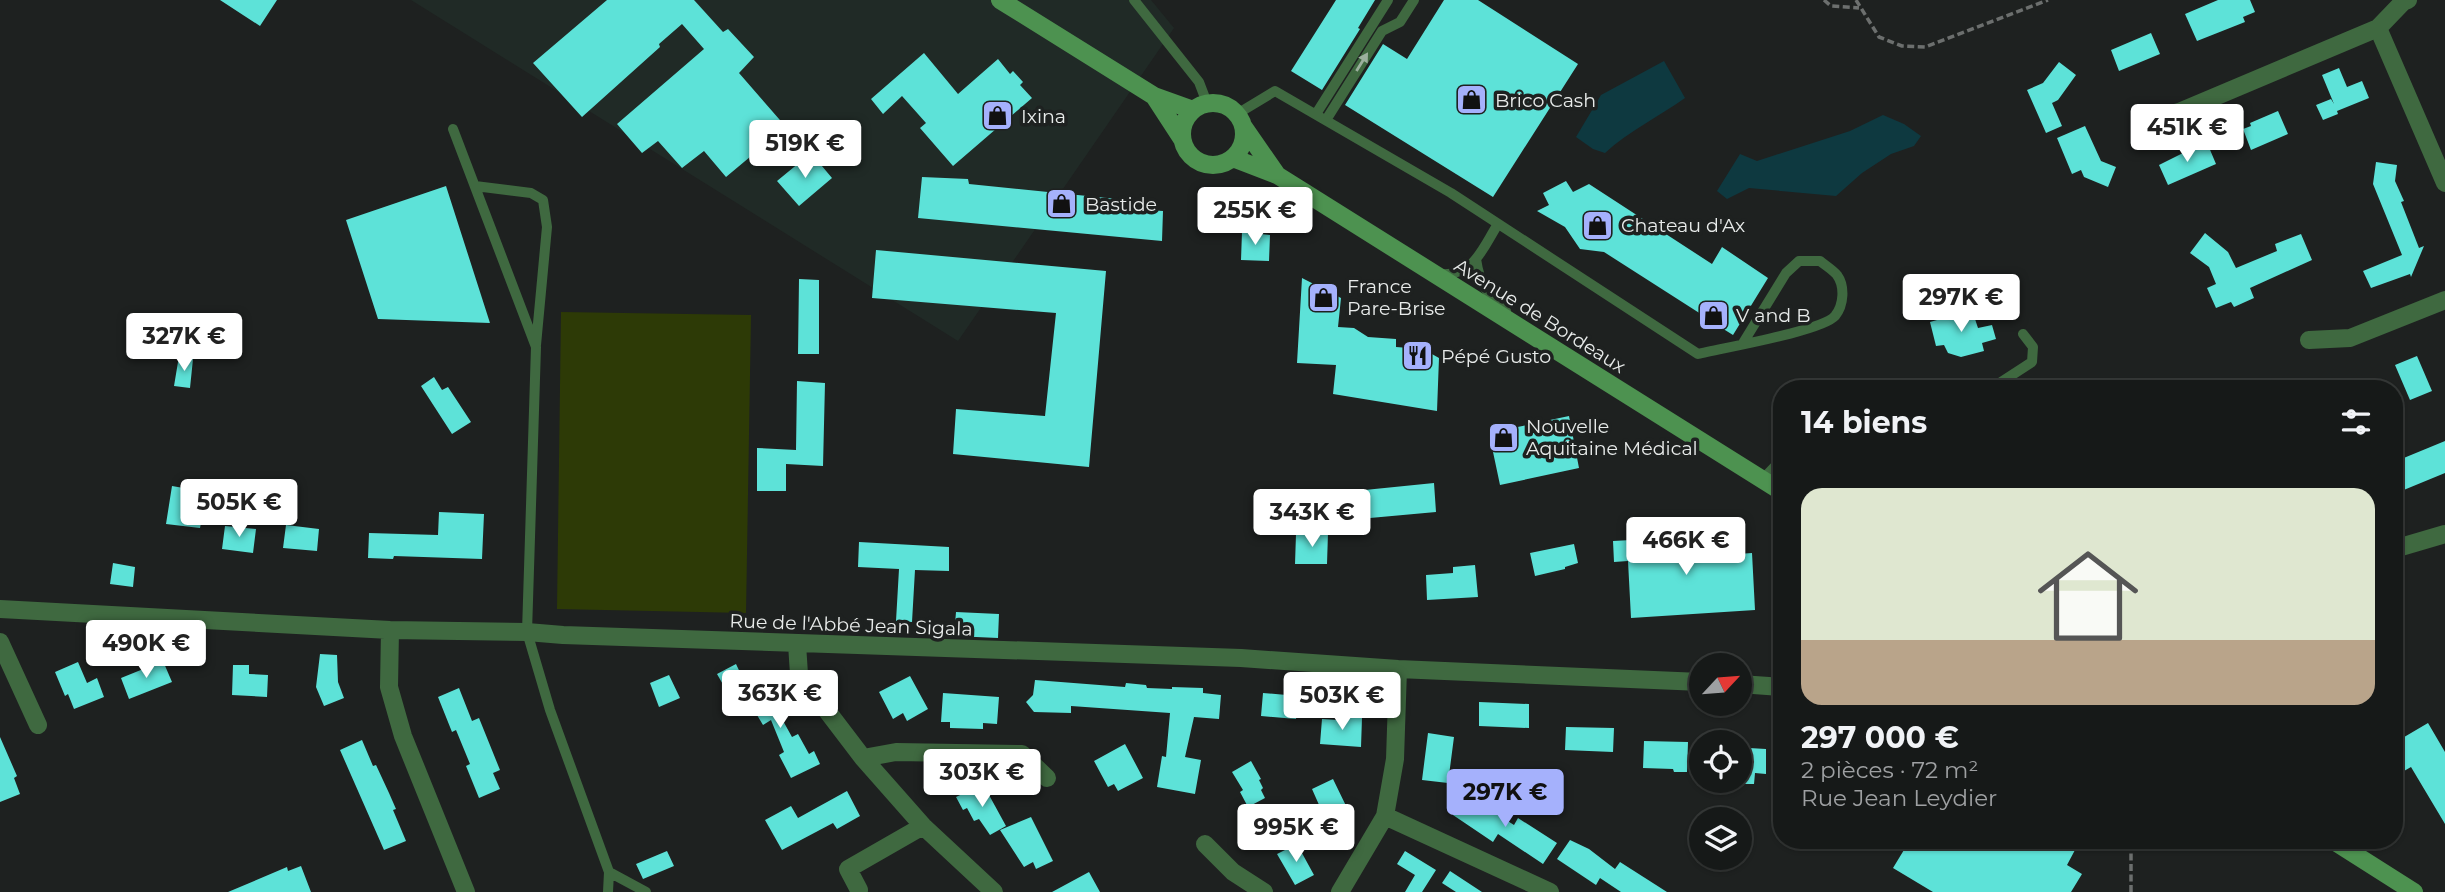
<!DOCTYPE html>
<html lang="fr">
<meta charset="utf-8">
<style>
:root{--surface:#161918;--page:#1f2221;--text:#f1f3f6;--muted:#9ea0a2;--line:#353837;--accent:#a5b1fc}
body{margin:0;font-family:Montserrat,sans-serif;background:var(--page);color:var(--text);height:100vh;display:flex;flex-direction:column;font-size:26px;white-space:nowrap}
*{box-sizing:border-box;margin:0}
p{font-size:23px;color:var(--muted)}
.icon{flex:none;width:38px;height:38px;fill:none;stroke:currentColor;stroke-width:2;stroke-linecap:round;stroke-linejoin:round}
.map{position:relative;flex:1;overflow:hidden}
.sheet{position:absolute;left:1773px;top:380px;width:630px;height:469px;display:flex;flex-direction:column;background:var(--surface);border-radius:28px;box-shadow:0 2px 5px #0004,0 0 0 2px var(--line)}
.sheet>*{flex:none}
.needle{width:46px;rotate:64deg}
.buttons{position:absolute;left:1689px;top:653px;display:grid;gap:14px}
.buttons a{display:grid;place-items:center;width:63px;height:63px;border-radius:50%;background:var(--surface);box-shadow:0 2px 5px #0004,0 0 0 2px var(--line);font-size:35px}
.price{position:absolute;translate:-50% -60px;padding:0 16px;border-radius:7px;background:#fff;color:#222;font-size:23px;line-height:46px;filter:drop-shadow(0 2px 4px #0008)}
.price::after{content:'';position:absolute;left:50%;top:42px;width:21px;height:16px;margin-left:-10px;background:inherit;clip-path:polygon(0 0,100% 0,50% 100%)}
.price.active{background:var(--accent);color:#111}
ul{padding:0;list-style:none}
li{display:grid;align-content:center;gap:14px;height:371px;padding:0 28px}
li+li{border-top:2px solid var(--line)}
li span{display:grid;place-items:center;height:217px;border-radius:21px;color:#555}
li>.icon{margin-inline-start:auto}
span .icon{width:126px;height:126px;fill:#fffc;stroke-width:1}
li b{font-size:30px}
h2{display:flex;justify-content:space-between;align-items:center;height:84px;padding:0 28px;font-size:30px}
.map>svg:first-child{display:block}
.built{fill:#202a26}
.green{fill:#2d3a06}
.water{fill:#0e3940}
.building{fill:#5de2d8}
.lines{fill:none;stroke-linecap:round;stroke-linejoin:round}
.path{stroke:#6c6f6e;stroke-width:3.5;stroke-dasharray:7 3.5;stroke-linecap:butt}
.lane{stroke:#3f6940;stroke-width:10}
.street{stroke:#3f6940;stroke-width:18}
.secondary{stroke:#4d9250;stroke-width:18}
.oneway{fill:#9cb09e}
.labels{text-anchor:middle;dominant-baseline:central;stroke-width:7;stroke-linejoin:round;paint-order:stroke}
.poi-label{font-size:19px;fill:#e8ebea;stroke:#1e2120;text-anchor:start}
.street-label{font-size:19px;fill:#e8ebea;stroke:#1e2120}
</style>
<div class="map">
<svg width="2445" height="892" viewBox="0 0 2445 892">
<rect width="100%" height="100%" fill="#1e2120"/>
<path class="built" d="M411,0H1151L1174,28L958,341Z"/>
<path class="green" d="M561,312L751,315L746,613L557,609Z"/>
<path class="water" d="M1664,61L1685,98C1658,117 1629,131 1605,153L1593,149L1576,137L1601,95Z
M1883,115L1904,124L1921,136L1914,146L1891,154L1862,173L1836,196L1749,188L1727,199L1717,191L1740,154L1757,161L1850,131Z"/>
<path class="building" d="M220,0H277L260,26Z
M607,0H694L723,32L728,29L754,57L739,73L786,127L726,177L704,151L682,168L658,141L642,153L617,124L704,49L682,24L659,44L660,47L582,117L533,63Z
M1336,0H1375L1358,28L1360,29L1322,90L1291,71Z
M1444,0H1478L1578,64L1493,197L1345,105L1383,44L1407,59Z
M2218,0H2250L2255,12L2243,17L2245,22L2197,41L2185,14Z
M2151,33L2160,54L2119,71L2111,50Z
M924,53L958,94L998,59L1010,74L1013,71L1023,82L1020,85L1032,98L953,166L920,128L926,123L902,96L883,114L871,99Z
M2059,62L2076,75L2058,100L2052,103L2062,126L2046,133L2027,90L2043,83Z
M2339,68L2347,87L2362,81L2369,98L2337,111L2338,114L2323,120L2316,105L2331,99L2334,104L2322,75Z
M2278,111L2288,134L2251,150L2243,129L2251,126L2250,123Z
M2085,126L2101,161L2116,167L2108,187L2084,177L2081,170L2072,174L2057,138Z
M2208,145L2216,164L2168,185L2159,165L2197,146L2198,149Z
M811,153L832,178L799,206L777,181Z
M2376,162L2397,165L2395,181L2404,201L2401,202L2419,248L2424,246L2411,277L2410,274L2371,288L2363,271L2402,255L2373,184Z
M922,177L968,179L969,184L1117,199L1116,208L1163,211L1162,241L918,218Z
M1566,181L1573,192L1589,184L1712,264L1722,247L1768,278L1733,335L1717,325L1715,328L1702,319L1704,316L1604,252L1580,249L1565,227L1537,211L1549,205L1543,193Z
M446,186L490,323L378,319L346,220Z
M1242,232L1270,235L1269,261L1241,260Z
M2205,233L2228,252L2236,268L2277,251L2275,244L2301,234L2312,260L2250,288L2254,298L2234,307L2231,302L2216,308L2207,288L2216,284L2209,267L2190,253Z
M876,250L1106,271L1089,467L953,454L956,409L1045,416L1056,313L872,298Z
M1302,278L1341,298L1338,327L1354,328L1368,337L1396,339V347L1423,349L1439,358L1437,411L1333,394L1336,365L1297,363Z
M799,279L819,280V354H798Z
M1972,310L1978,328L1992,325L1996,339L1982,343L1984,351L1961,357L1948,353L1944,345L1936,346L1930,322Z
M179,356L193,359L190,388L174,386Z
M2417,356L2432,391L2410,400L2395,365Z
M434,377L442,390L448,387L471,422L452,434L421,386Z
M797,381L825,383L823,466L786,464V491H757V448L796,450Z
M1569,416L1579,468L1500,485L1489,433Z
M2445,441V473L2394,494V462Z
M1434,483L1436,512L1337,521L1335,493Z
M172,486L207,492L200,528L166,524Z
M439,512L484,514L482,559L394,556L393,559L368,558L369,533L438,535Z
M286,525L319,529L317,551L283,548Z
M225,526L256,529L253,553L222,549Z
M1328,533L1327,564H1295L1296,534Z
M1722,535L1724,555L1752,553L1755,610L1631,618L1628,561L1614,562L1613,541Z
M859,542L949,547V571L915,570L912,622L896,621L899,569L858,567Z
M1574,544L1578,563L1565,567V569L1535,576L1530,553Z
M113,563L135,567L133,587L110,584Z
M1475,565L1478,597L1427,600L1426,575L1453,573V567Z
M956,612L999,614L998,638L954,636Z
M320,654L337,655L338,682L344,698L324,706L316,687Z
M163,661L172,682L129,699L121,678Z
M78,662L87,683L97,678L104,697L74,709L68,694L65,696L55,672Z
M736,664L746,685L729,695L717,674Z
M233,665H249V674L268,675L267,697L232,695Z
M669,675L680,698L659,707L650,683Z
M910,676L928,709L907,721L903,713L893,719L879,692Z
M766,680L775,699L772,701L792,737L798,734L809,754L814,751L820,764L791,778L779,755L784,752L771,720L763,725L754,710L750,712L741,694Z
M1035,680L1125,687L1126,683L1146,685L1147,688L1172,689V687L1203,688V693L1221,695L1219,719L1194,717L1185,757L1201,760L1195,794L1157,787L1162,756L1166,757L1170,713L1071,706V713L1034,712L1026,702L1033,695Z
M459,688L472,721L479,718L500,770L493,773L500,789L479,798L466,766L470,764L456,730L452,732L438,697Z
M943,693L999,697L997,724L983,723V729L950,728V722H941Z
M1263,693L1298,696L1296,719L1261,716Z
M1479,702L1529,704V728L1479,726Z
M1339,717L1362,718L1361,747L1320,744L1322,719L1338,720Z
M2428,723L2445,752V824L2411,767L2404,771L2394,755V743Z
M1566,727L1614,728L1613,752L1565,750Z
M1428,733L1454,737L1448,783L1422,780Z
M0,737L17,776L14,778L20,794L0,802Z
M362,740L373,766L376,765L389,793L396,809L393,810L406,841L384,850L340,750Z
M1644,741L1688,742L1687,772H1674L1673,769L1643,768Z
M1125,744L1143,778L1118,791L1114,784L1108,787L1094,761Z
M1749,748L1766,749V774L1755,773L1754,784H1740V753L1749,754Z
M1251,761L1261,779L1259,780L1263,788L1261,790L1265,798L1248,807L1240,792L1243,790L1232,772Z
M1333,779L1349,812L1327,823L1312,789Z
M983,784L1006,826L990,835L979,819L974,821L967,808L963,810L956,797Z
M847,791L860,816L837,829L833,823L782,850L765,820L791,806L798,818Z
M1467,795L1514,825L1518,818L1557,843L1543,864L1498,834L1493,842L1453,815Z
M1031,817L1053,861L1036,869L1033,862L1024,867L1000,830Z
M1570,840L1589,849L1615,869L1620,862L1667,892H1621L1600,878L1596,885L1557,859Z
M1910,840H2058L2075,850L2067,865L2082,874L2071,892H1933L1893,868Z
M1297,844L1314,875L1295,885L1277,854Z
M667,851L674,866L643,879L636,864Z
M1405,851L1436,870L1422,892H1405L1415,875L1397,864Z
M301,866L311,892H228L287,867L288,871Z
M1450,871L1482,892H1456L1442,883Z
M1089,872L1100,892H1052Z"/>
<g class="lines">
<path class="path" d="M1824,0L1831,6L1859,8
M1856,0L1879,37L1902,46L1925,47L2048,0
M2131,892V840"/>
<path class="lane" d="M1134,0L1199,82L1207,103
M1237,114L1275,91L1451,193L1698,354C1722,348 1822,331 1835,316C1844,305 1845,286 1837,275C1833,270 1825,265 1820,261H1799L1786,273L1743,343
M1316,114L1388,0
M1326,120L1382,31L1400,22L1414,0
M453,129L536,347L527,632L550,710L609,872L646,892
M475,186L531,193L543,200L547,227L536,345
M1476,259C1480,285 1487,294 1506,311
M1439,274C1474,277 1482,249 1498,224
M1854,388L1888,386L1898,388
M1992,388L2032,362L2033,347L2023,334
M1762,480L1782,459
M608,892L609,872"/>
<path class="street" d="M2378,28L2445,183
M2143,122L2179,112L2378,28L2403,2L2408,0
M2309,340L2350,338L2445,300
M2394,549L2445,534
M0,609L390,630L527,632L563,635L1241,658L1398,669L1701,682
M390,630L389,687L403,736L466,892
M0,642L38,725
M797,644L799,674L863,758L923,826L994,892
M1740,684L1782,687
M863,758L896,752L1022,754L1047,778
M1385,816L1550,892
M1205,844L1233,872L1264,892
M859,890L848,869L923,826
M1340,892L1385,816L1395,759L1398,669"/>
<path class="secondary" d="M1000,0L1154,96L1193,110
M1154,96L1182,139
M1182 134a31 31 0 1 1 62 0a31 31 0 1 1-62 0Z
M1243,126L1277,175
M1233,158L1277,175L1782,492
M2332,840L2414,892"/>
</g>
<defs><path id="oneway-solid" d="M-6-.8H1V-3.2L6.5 0L1 3.2V.8H-6Z" transform="scale(1.75)"/></defs>
<use class="oneway" href="#oneway-solid" transform="translate(1362 62) rotate(-58)"/>
<defs>
<symbol id="shop-square" viewBox="-11 -11 22 22"><rect x="-9" y="-9" width="18" height="18" rx="4" fill="#a5b1fc" stroke="#1e2120"/><path d="M-5-2.5h2.3a2.7 3.5 0 0 1 5.4 0H5L5.5 6h-11ZM-1.5-2.5h3a1.5 2.3 0 0 0-3 0Z" fill="#111"/></symbol>
<symbol id="restaurant-square" viewBox="-11 -11 22 22"><rect x="-9" y="-9" width="18" height="18" rx="4" fill="#a5b1fc" stroke="#1e2120"/><path d="M-5-6h1v4h1v-4h1v4h1v-4h1v5L-1.5 .5V6h-2V.5L-5-1ZM5-6V6H3V1.5H1.5Q1.5-4 5-6Z" fill="#111"/></symbol>
</defs>
<g fill-rule="evenodd">
<use href="#shop-square" x="1454" y="82" width="35" height="35"/>
<use href="#shop-square" x="980" y="98" width="35" height="35"/>
<use href="#shop-square" x="1044" y="186" width="35" height="35"/>
<use href="#shop-square" x="1580" y="208" width="35" height="35"/>
<use href="#shop-square" x="1306" y="280" width="35" height="35"/>
<use href="#shop-square" x="1696" y="298" width="35" height="35"/>
<use href="#restaurant-square" x="1400" y="338" width="35" height="35"/>
<use href="#shop-square" x="1486" y="420" width="35" height="35"/>
</g>
<g class="labels">
<g class="poi-label">
<text x="1495" y="100">Brico Cash</text>
<text x="1021" y="116">Ixina</text>
<text x="1085" y="204">Bastide</text>
<text x="1621" y="225">Chateau d'Ax</text>
<text x="1347" y="286">France<tspan x="1347" dy="22">Pare-Brise</tspan></text>
<text x="1736" y="315">V and B</text>
<text x="1441" y="356">Pépé Gusto</text>
<text x="1526" y="426">Nouvelle<tspan x="1526" dy="22">Aquitaine Médical</tspan></text>
</g>
<g class="street-label">
<text transform="translate(1540 316) rotate(32)">Avenue de Bordeaux</text>
<text transform="translate(851 625) rotate(2)">Rue de l'Abbé Jean Sigala</text>
</g>
</g>
</svg>
<div class="buttons">
<a><svg class="needle" viewBox="-14 -14 28 28"><path d="M0-13l5 13h-10z" fill="#e53935"/><path d="M0 13l5-13h-10z" fill="#9ea0a2"/></svg></a>
<a><svg class="icon" aria-label="locate" viewBox="0 0 24 24"><circle cx="12" cy="12" r="6"/><path d="M12 2v4M12 18v4M2 12h4M18 12h4"/></svg></a>
<a><svg class="icon" aria-label="layers" viewBox="0 0 24 24"><path d="M12 4l9 5-9 5-9-5zM3 14l9 5 9-5"/></svg></a>
</div>
<b class="price" style="left:2187px;top:164px">451K €</b>
<b class="price" style="left:805px;top:180px">519K €</b>
<b class="price" style="left:1255px;top:247px">255K €</b>
<b class="price" style="left:1961px;top:334px">297K €</b>
<b class="price" style="left:184px;top:373px">327K €</b>
<b class="price" style="left:239px;top:539px">505K €</b>
<b class="price" style="left:1312px;top:549px">343K €</b>
<b class="price" style="left:1686px;top:577px">466K €</b>
<b class="price" style="left:146px;top:680px">490K €</b>
<b class="price" style="left:780px;top:730px">363K €</b>
<b class="price" style="left:1342px;top:732px">503K €</b>
<b class="price" style="left:982px;top:809px">303K €</b>
<b class="price active" style="left:1505px;top:829px">297K €</b>
<b class="price" style="left:1296px;top:864px">995K €</b>
<section class="sheet">
<h2>14 biens<svg class="icon" aria-label="filters" viewBox="0 0 24 24"><path d="M4 7h16M4 17h16"/><circle cx="9" cy="7" r="2"/><circle cx="15" cy="17" r="2"/></svg></h2>
<ul>
<li><span style="background:linear-gradient(#dfe7d0 70%,#b9a48a 0)"><svg class="icon" aria-label="home" viewBox="0 0 24 24"><path d="M3 11l9-7 9 7M6 9v11h12V9"/></svg></span><div><b>297 000 €</b><p>2 pièces · 72 m²</p><p>Rue Jean Leydier</p></div></li>
</ul>
</section>
</div>
